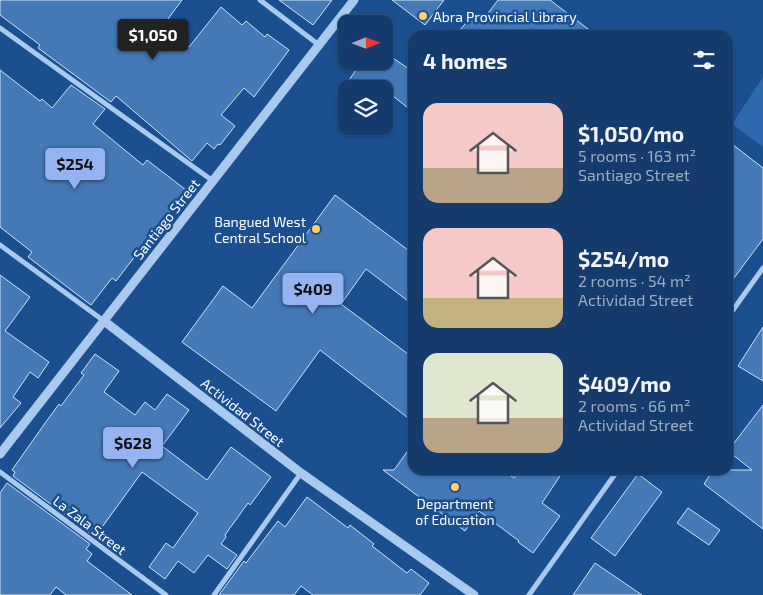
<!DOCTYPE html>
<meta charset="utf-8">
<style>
:root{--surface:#143b6b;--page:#214673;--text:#f1f3f6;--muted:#9dadc1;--line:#33557e;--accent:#95b2f1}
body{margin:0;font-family:"Exo 2",sans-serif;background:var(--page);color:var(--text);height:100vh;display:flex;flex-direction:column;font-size:19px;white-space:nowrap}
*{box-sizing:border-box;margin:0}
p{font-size:16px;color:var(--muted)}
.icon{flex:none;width:28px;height:28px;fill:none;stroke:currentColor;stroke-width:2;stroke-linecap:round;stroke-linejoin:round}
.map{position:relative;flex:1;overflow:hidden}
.panel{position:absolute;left:408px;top:30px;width:325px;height:445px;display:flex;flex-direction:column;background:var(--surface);border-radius:15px;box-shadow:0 1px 4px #0004,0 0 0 1px var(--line)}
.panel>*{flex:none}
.needle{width:32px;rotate:89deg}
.fabs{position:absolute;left:338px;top:15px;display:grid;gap:10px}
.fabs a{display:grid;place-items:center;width:55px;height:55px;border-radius:10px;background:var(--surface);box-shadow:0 1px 4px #0004,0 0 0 1px var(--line);font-size:25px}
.price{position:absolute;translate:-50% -42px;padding:0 11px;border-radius:5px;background:var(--accent);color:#111;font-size:16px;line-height:32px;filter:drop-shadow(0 1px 2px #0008)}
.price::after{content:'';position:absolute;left:50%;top:30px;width:15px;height:11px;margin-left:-8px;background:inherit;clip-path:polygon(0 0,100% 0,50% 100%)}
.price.active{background:#222;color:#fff}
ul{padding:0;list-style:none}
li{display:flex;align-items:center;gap:15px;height:125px;padding:0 15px}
li span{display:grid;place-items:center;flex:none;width:140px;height:100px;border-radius:15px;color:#555}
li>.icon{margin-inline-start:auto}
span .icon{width:60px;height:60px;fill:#fffc;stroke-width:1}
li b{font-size:21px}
h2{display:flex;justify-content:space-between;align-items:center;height:60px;padding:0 15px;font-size:21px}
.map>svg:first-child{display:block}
.green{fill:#2e69ad}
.building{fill:#4478b7;stroke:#cfe3fa}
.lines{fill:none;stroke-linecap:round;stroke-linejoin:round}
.minor{stroke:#a9c9ee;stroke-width:5}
.tertiary{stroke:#a9c9ee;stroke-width:9}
.poi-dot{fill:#ffd166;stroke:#1b4f8f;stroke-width:2}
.labels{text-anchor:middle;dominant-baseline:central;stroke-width:5;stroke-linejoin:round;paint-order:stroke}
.poi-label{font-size:14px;fill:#fff;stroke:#1b4f8f;text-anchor:start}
.street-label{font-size:14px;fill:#fff;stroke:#1b4f8f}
</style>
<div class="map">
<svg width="763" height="595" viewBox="0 0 763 595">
<rect width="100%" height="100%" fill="#1b4f8f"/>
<path class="green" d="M763,77V147L732,124Z"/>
<path class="building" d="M0,0H182L162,27L188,46L189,47L221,7L242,25L246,21L265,37L267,34L289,50L254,97L244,88L221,115L235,126L220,145L218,144L214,149L207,143L192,161L116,96L111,102L38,48L40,45L0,15Z
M279,0H332L313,25Z
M392,0H444L425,25Z
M498,0H550L596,35H456L473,14L482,21Z
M384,52L412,71V111L384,89H343L362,61H384Z
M0,70L40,101L42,99L52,108L71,85L105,109L93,124L143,165L147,160L186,190L116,281L112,278L91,305L28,257L32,252L0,227Z
M728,141L763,168V239L728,286Z
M335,195L412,253V304L366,269L341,304L412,357V421L320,350L276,411L182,342L223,286L252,308Z
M0,275L30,297L5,331L49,362L38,378L30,372L13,397L21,403L0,428Z
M763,327V381L738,366Z
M95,354L119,371L104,392L135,415L145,402L155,410L167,394L189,410L162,446L207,480L231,447L271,477L250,505L248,503L225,535L226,537L221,544L237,555L227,569L208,555L194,573L178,561L165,579L149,567L166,543L173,548L198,513L142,472L95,537L13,476L15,472L12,470L48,419L59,404L61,406L84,375L81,373Z
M763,405V529L704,484L713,470H752L728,451Z
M412,445V470H502L514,478L519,470H564L542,503L560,516L533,553L518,542L519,541L479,511L465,531L383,470H394Z
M638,474L662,492L615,556L591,538Z
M7,483L90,544L86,549L92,554L87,561L132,595H66L56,587L50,595H0V493Z
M307,497L348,528L350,525L374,544L372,546L407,573L411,569L429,583L420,595H313L301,586L294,595H219L244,561L246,563L278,521L285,527Z
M688,508L720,530L709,545L677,523Z
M595,563L642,595H573Z"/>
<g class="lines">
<path class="minor" d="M260,0L319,45
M0,28L213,181
M0,245L104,321
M728,317L763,268
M0,472L166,595
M214,595L301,473
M529,595L618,470"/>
<path class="tertiary" d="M104,321L301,473L474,595
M0,454L354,0"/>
</g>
<g class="poi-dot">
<circle cx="423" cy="16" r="5"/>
<circle cx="316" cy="229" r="5"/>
<circle cx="455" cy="487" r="5"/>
</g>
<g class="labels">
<g class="poi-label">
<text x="433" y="16">Abra Provincial Library</text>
<text x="306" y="221" text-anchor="end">Bangued West<tspan x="306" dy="16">Central School</tspan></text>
<text x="455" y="503" text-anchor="middle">Department<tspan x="455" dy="16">of Education</tspan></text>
</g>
<g class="street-label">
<text transform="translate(166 219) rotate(-52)">Santiago Street</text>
<text transform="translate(243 412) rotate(38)">Actividad Street</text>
<text transform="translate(90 525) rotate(37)">La Zala Street</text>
</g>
</g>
</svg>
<div class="fabs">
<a><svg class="needle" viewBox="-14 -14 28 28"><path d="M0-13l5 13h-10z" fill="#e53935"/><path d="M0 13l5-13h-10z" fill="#9dadc1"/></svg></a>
<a><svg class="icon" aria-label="layers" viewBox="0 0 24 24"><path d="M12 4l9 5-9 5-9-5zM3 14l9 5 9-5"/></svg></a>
</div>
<b class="price active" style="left:153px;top:61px">$1,050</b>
<b class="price" style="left:75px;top:190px">$254</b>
<b class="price" style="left:313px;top:315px">$409</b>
<b class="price" style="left:133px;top:469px">$628</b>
<section class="panel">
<h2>4 homes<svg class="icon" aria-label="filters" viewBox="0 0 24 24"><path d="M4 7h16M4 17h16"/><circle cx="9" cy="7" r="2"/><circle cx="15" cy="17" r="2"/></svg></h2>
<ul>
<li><span style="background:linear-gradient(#f6c9c9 65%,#b9a48a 0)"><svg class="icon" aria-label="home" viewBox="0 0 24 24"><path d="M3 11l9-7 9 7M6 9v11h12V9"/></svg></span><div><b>$1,050/mo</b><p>5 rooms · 163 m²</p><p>Santiago Street</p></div></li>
<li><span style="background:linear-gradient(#f6c9c9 70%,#c2b280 0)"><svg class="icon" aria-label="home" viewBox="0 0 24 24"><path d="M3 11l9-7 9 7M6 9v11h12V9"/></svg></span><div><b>$254/mo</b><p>2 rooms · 54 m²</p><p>Actividad Street</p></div></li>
<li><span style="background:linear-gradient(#dfe7d0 65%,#b9a48a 0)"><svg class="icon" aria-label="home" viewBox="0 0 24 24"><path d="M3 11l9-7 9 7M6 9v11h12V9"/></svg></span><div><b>$409/mo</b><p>2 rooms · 66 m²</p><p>Actividad Street</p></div></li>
</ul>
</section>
</div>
